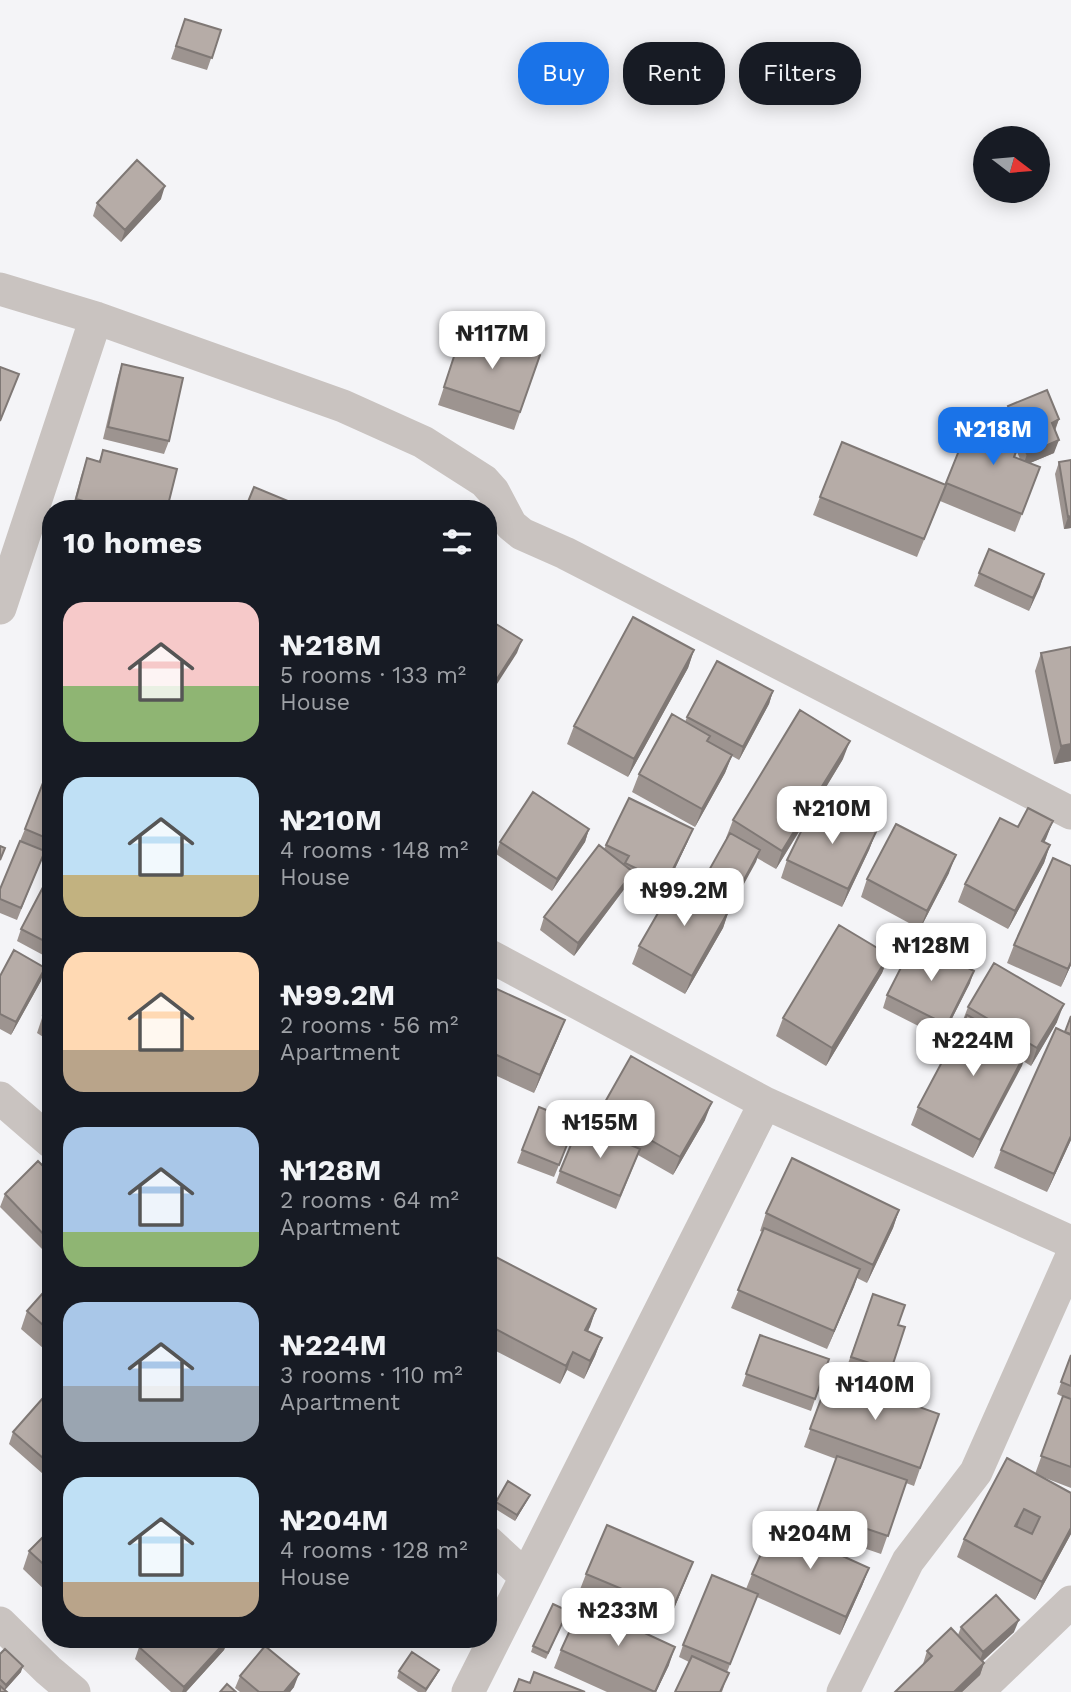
<!DOCTYPE html>
<meta charset="utf-8">
<style>
:root{--surface:#171b24;--page:#20242c;--text:#f1f3f6;--muted:#9ea1a6;--accent:#1a73e8}
body{margin:0;font-family:"Work Sans",sans-serif;background:var(--page);color:var(--text);height:100vh;display:flex;flex-direction:column;font-size:26px;white-space:nowrap}
*{box-sizing:border-box;margin:0}
p{font-size:23px;color:var(--muted)}
.icon{flex:none;width:38px;height:38px;fill:none;stroke:currentColor;stroke-width:2;stroke-linecap:round;stroke-linejoin:round}
.map{position:relative;flex:1;overflow:hidden}
.panel{position:absolute;left:42px;top:500px;width:455px;height:1148px;display:flex;flex-direction:column;background:var(--surface);border-radius:28px;box-shadow:0 4px 18px #0003}
.panel>*{flex:none}
.guide{position:absolute;left:518px;top:42px;width:448px;height:63px;display:flex;gap:14px}
.needle{width:46px;rotate:106deg}
.controls{position:absolute;left:973px;top:126px;display:grid;gap:14px}
.controls a{display:grid;place-items:center;width:77px;height:77px;border-radius:50%;background:var(--surface);box-shadow:0 4px 18px #0003;font-size:35px}
.price{position:absolute;translate:-50% -60px;padding:0 16px;border-radius:14px;background:#fff;color:#222;font-size:23px;line-height:46px;filter:drop-shadow(0 2px 4px #0008)}
.price::after{content:'';position:absolute;left:50%;top:42px;width:21px;height:16px;margin-left:-10px;background:inherit;clip-path:polygon(0 0,100% 0,50% 100%)}
.price.active{background:var(--accent);color:#fff}
ul{padding:0;list-style:none}
li{display:flex;align-items:center;gap:21px;height:175px;padding:0 21px}
li span{display:grid;place-items:center;flex:none;width:196px;height:140px;border-radius:21px;color:#555}
li>.icon{margin-inline-start:auto}
span .icon{width:84px;height:84px;fill:#fffc;stroke-width:1}
li b{font-size:30px}
h2{display:flex;justify-content:space-between;align-items:center;height:84px;padding:0 21px;font-size:30px}
.chip{padding:0 24px;border-radius:28px;background:var(--surface);box-shadow:0 4px 18px #0003;font-size:24px;line-height:63px}
.chip.active{background:var(--accent);color:#fff}
.map>svg:first-child{display:block}
.lines{fill:none;stroke-linecap:round;stroke-linejoin:round}
.street{stroke:#c9c3c0;stroke-width:33}
.wall{fill:#9d9490;fill-rule:evenodd}
.shaded-wall{fill:#7f7875}
.building{fill:#b6aca7;stroke:#7f7875;stroke-width:2;fill-rule:evenodd}
</style>
<div class="map">
<svg width="1071" height="1692" viewBox="0 0 1071 1692">
<rect width="100%" height="100%" fill="#f4f4f7"/>
<g class="lines">
<path class="street" d="M0,289L96,318L343,406L423,442L484,481L493,491L511,525L522,534L565,553L1071,813
M0,608L96,318
M488,955L765,1103L1071,1242
M0,1098L51,1142
M488,1542L526,1577
M0,1623L48,1670L74,1692
M468,1692L765,1103
M843,1692L908,1561L976,1472L1071,1258
M977,1692L1071,1602"/>
</g>
<path class="wall" d="M185,19L221,30L207,70L171,59Z
M161,199L121,242L93,216L97,203Z
M463,329L540,355L514,430L438,405Z
M122,364L169,441L164,454L103,439L118,376Z
M1008,406L1059,419L1055,431L1054,453L1030,463L1040,467L1015,532L940,501L917,557L813,515L820,497L945,485L972,418L1009,433L1003,419ZM1017,452L1020,459L1015,457Z
M103,450L167,509H72L81,476L87,458L99,461Z
M1071,460V528L1064,529L1055,474L1059,462Z
M979,573L1044,574L1029,611L974,586Z
M694,650L688,668L628,777L567,744L574,726Z
M1041,653L1071,761L1054,764L1035,671Z
M773,691L769,704L739,760L732,756L725,773L695,827L632,792L639,774L685,722L687,717Z
M51,740V751L47,750Z
M843,759L816,804L876,832L869,850L842,907L781,878L787,860L807,819L776,869L757,858L734,902L704,885L708,872L727,839L726,838L733,820Z
M51,771V846L48,853L45,851L17,920L0,913V889L25,829Z
M1053,821L1044,842L1050,845L1044,863L1008,929L958,902L965,884L1018,827Z
M589,829L585,842L552,891L496,854L500,842Z
M688,841L662,896L630,880L628,884L574,956L540,930L544,917L604,849L606,845Z
M1071,866V965L1061,987L1007,963L1014,945Z
M949,873L920,929L861,897L867,879Z
M729,910L723,928L685,994L632,964L639,946Z
M21,929L51,941L43,955L17,941Z
M51,944V966L43,961Z
M889,955L882,973L826,1066L776,1036L783,1018Z
M0,976L41,981L11,1035L0,1029Z
M970,983L942,1038L883,1008L887,995Z
M488,985L565,1020L558,1038L534,1093L488,1072Z
M51,1003V1042L37,1033L43,1015Z
M968,1007L1057,1022L1031,1066L1023,1061L973,1158L911,1125L918,1107L961,1025Z
M1071,1016V1140L1047,1192L994,1168L1001,1150L1065,1033Z
M600,1111L705,1120L673,1175L638,1155L616,1209L556,1183L560,1171L593,1129Z
M572,1134L554,1177L517,1163L522,1150Z
M51,1174V1258L0,1207L5,1194Z
M899,1210L893,1228L867,1283L857,1278L827,1349L731,1308L763,1232L760,1231L766,1213Z
M488,1253L596,1309L588,1331L602,1338L595,1356L584,1379L567,1370L560,1384L488,1347Z
M51,1284V1355L21,1329L27,1311Z
M873,1294L898,1325L905,1327L886,1383L846,1369Z
M760,1335L829,1359L811,1411L742,1386Z
M1071,1355V1488L1040,1476L1071,1534L1035,1600L957,1557L964,1539L1035,1474L1063,1397L1057,1394Z
M830,1375L939,1414L914,1486L906,1483L881,1554L811,1530L836,1459L804,1447Z
M51,1405V1481L9,1444L13,1432Z
M530,1495L527,1501L515,1521L494,1508L496,1502Z
M51,1529V1596L23,1569L29,1551Z
M693,1562L666,1628L579,1592L586,1574Z
M869,1568L862,1586L840,1635L757,1597L727,1672L724,1686L722,1692H675L689,1662L679,1657L683,1645L746,1589L752,1574Z
M568,1611L546,1659L531,1652L533,1646Z
M961,1627L1014,1632L983,1661L984,1663L980,1675L962,1692H895L923,1665V1664L927,1651L958,1635Z
M145,1640H228L224,1650L186,1692H171L135,1659L139,1647Z
M230,1640H241L236,1645Z
M561,1650L669,1665L656,1692H607L554,1668Z
M0,1654L21,1672L5,1690L0,1692Z
M439,1670L436,1676L426,1692H418L397,1678L399,1671Z
M240,1676L294,1687L290,1692H240L235,1688Z"/>
<path class="shaded-wall" d="M165,186L161,199L121,242L125,230Z
M1059,419L1054,432L1052,423Z
M1059,440L1054,453L1023,466L1027,454Z
M1071,516V528L1064,529L1068,517Z
M1044,574L1040,587L1029,611L1033,598Z
M522,640L517,653L488,698V693Z
M694,650L688,668L628,777L634,759Z
M773,691L769,704L739,760L743,747Z
M850,741L843,759L776,869L782,851Z
M1071,744V761L1054,764L1061,746Z
M732,755L725,773L695,827L702,809Z
M1053,821L1046,839L1035,859L1042,841Z
M589,829L585,842L552,891L557,879Z
M693,829L688,841L662,896L666,883Z
M876,832L869,850L842,907L848,889Z
M1050,845L1044,863L1008,929L1015,911Z
M760,850L756,862L734,902L739,889Z
M956,855L949,873L920,929L927,911Z
M633,872L628,884L574,956L578,943Z
M729,910L723,928L685,994L692,976Z
M51,937V941L43,955L48,943Z
M889,955L882,973L826,1066L832,1048Z
M1071,962V965L1061,987L1068,969Z
M45,968L41,981L11,1035L16,1022Z
M974,971L970,983L942,1038L947,1025Z
M1064,1004L1057,1022L1031,1066L1037,1048Z
M565,1020L558,1038L534,1093L540,1075Z
M1028,1048L1022,1066L973,1158L980,1140Z
M712,1102L705,1120L673,1175L680,1157Z
M1071,1136V1140L1047,1192L1054,1174Z
M899,1210L893,1228L867,1283L873,1265Z
M860,1269L854,1287L827,1349L834,1331Z
M596,1309L590,1327L579,1348L585,1330Z
M602,1338L595,1356L584,1379L590,1361Z
M573,1352L567,1370L560,1384L566,1366Z
M530,1495L527,1501L515,1521L517,1515Z
M1024,1509L1017,1527L1015,1526Z
M1071,1528V1534L1035,1600L1042,1582Z
M693,1562L686,1580L666,1628L672,1610Z
M869,1568L862,1586L840,1635L846,1617Z
M1019,1620L1014,1632L978,1665L983,1652Z
M227,1640H228L224,1650L186,1692H182L184,1687Z
M675,1647L669,1665L656,1692H655Z
M984,1663L980,1675L962,1692H954Z
M23,1666L21,1672L4,1691L6,1685Z
M439,1670L436,1676L425,1692L426,1689Z
M299,1674L294,1687L290,1692H284Z"/>
<path class="building" d="M185,19L221,30L212,58L176,46Z
M137,160L165,186L125,230L97,203Z
M463,329L540,355L520,412L444,387Z
M122,364L183,378L169,441L108,427Z
M0,367L19,374L0,421Z
M1047,390L1059,419L1052,423L1059,440L1027,454L1008,406Z
M972,418L1021,438L1014,457L1040,467L1022,514L946,483Z
M842,442L946,485L924,539L820,497Z
M103,450L177,469L167,509H113L76,499L87,458L100,462Z
M1071,460V516L1068,517L1059,462Z
M254,487L307,509H245Z
M989,549L1044,574L1033,598L979,573Z
M633,617L694,650L634,759L574,726Z
M488,619L522,640L488,693Z
M1071,647V744L1061,746L1041,653Z
M717,661L773,691L743,747L687,717Z
M800,710L850,741L782,851L733,820Z
M672,714L710,736L707,741L732,755L702,809L639,774Z
M48,770L51,771V840L25,829Z
M533,792L589,829L557,879L500,842Z
M629,798L693,829L666,883L625,863L629,856L606,845Z
M815,803L876,832L848,889L787,860Z
M1028,808L1053,821L1042,841L1050,845L1015,911L965,884L1000,818L1018,827Z
M896,824L956,855L927,911L867,879Z
M730,833L760,850L739,889L708,872Z
M20,841L45,851L21,908L0,899V889Z
M599,845L633,872L578,943L544,917Z
M0,846L5,848L0,860Z
M1053,858L1071,866V962L1068,969L1014,945Z
M51,872V937L48,943L21,929Z
M677,880L729,910L692,976L639,946Z
M839,925L889,955L832,1048L783,1018Z
M915,940L974,971L947,1025L887,995Z
M14,950L45,968L16,1022L0,1014V976Z
M994,963L1064,1004L1037,1048L968,1007Z
M488,985L565,1020L540,1075L488,1051Z
M51,1003V1020L43,1015Z
M967,1015L1028,1048L980,1140L918,1107Z
M1071,1016V1034L1065,1032Z
M1056,1028L1071,1035V1136L1054,1174L1001,1150Z
M631,1056L712,1102L680,1157L600,1111Z
M539,1107L576,1122L559,1165L522,1150Z
M580,1123L640,1149L620,1196L560,1171Z
M792,1158L899,1210L873,1265L766,1213Z
M38,1161L51,1174V1242L5,1194Z
M764,1228L860,1269L834,1331L738,1290Z
M488,1253L596,1309L585,1330L602,1338L590,1361L573,1352L566,1366L488,1325Z
M51,1284V1332L27,1311Z
M873,1294L905,1305L898,1325L905,1327L891,1370L851,1357Z
M760,1335L829,1359L815,1399L746,1374Z
M1071,1355V1386L1061,1382Z
M830,1375L939,1414L920,1468L810,1429Z
M1063,1396L1071,1399V1467L1041,1456Z
M43,1398L51,1405V1465L13,1432Z
M837,1456L907,1480L888,1536L817,1512Z
M1007,1458L1071,1493V1528L1042,1582L964,1539ZM1024,1509L1040,1517L1032,1534L1015,1526Z
M508,1481L530,1495L517,1515L496,1502Z
M607,1525L693,1562L672,1610L586,1574Z
M774,1525L869,1568L846,1617L752,1574Z
M51,1529V1571L29,1551Z
M712,1575L758,1594L730,1664L683,1645Z
M996,1595L1019,1620L983,1652L961,1627Z
M553,1604L568,1611L548,1653L533,1646Z
M582,1604L675,1647L655,1692L561,1650Z
M951,1628L984,1663L954,1692H895L932,1656L927,1651Z
M145,1640H227L184,1687L139,1647Z
M265,1646L299,1674L284,1692H259L240,1676Z
M5,1649L23,1666L6,1685L0,1679V1654Z
M412,1652L439,1670L426,1689L399,1671Z
M692,1656L729,1673L720,1692H675Z
M534,1672L585,1692H514L519,1679L530,1683Z
M227,1684L236,1692H220Z
M0,1686L7,1692H0Z"/>
</svg>
<div class="controls">
<a><svg class="needle" viewBox="-14 -14 28 28"><path d="M0-13l5 13h-10z" fill="#e53935"/><path d="M0 13l5-13h-10z" fill="#9ea1a6"/></svg></a>
</div>
<b class="price" style="left:492px;top:371px">₦117M</b>
<b class="price active" style="left:993px;top:467px">₦218M</b>
<b class="price" style="left:832px;top:846px">₦210M</b>
<b class="price" style="left:684px;top:928px">₦99.2M</b>
<b class="price" style="left:931px;top:983px">₦128M</b>
<b class="price" style="left:973px;top:1078px">₦224M</b>
<b class="price" style="left:600px;top:1160px">₦155M</b>
<b class="price" style="left:875px;top:1422px">₦140M</b>
<b class="price" style="left:810px;top:1571px">₦204M</b>
<b class="price" style="left:618px;top:1648px">₦233M</b>
<div class="guide">
<a class="chip active">Buy</a>
<a class="chip">Rent</a>
<a class="chip">Filters</a>
</div>
<section class="panel">
<h2>10 homes<svg class="icon" aria-label="filters" viewBox="0 0 24 24"><path d="M4 7h16M4 17h16"/><circle cx="9" cy="7" r="2"/><circle cx="15" cy="17" r="2"/></svg></h2>
<ul>
<li><span style="background:linear-gradient(#f6c9c9 60%,#8fb573 0)"><svg class="icon" aria-label="home" viewBox="0 0 24 24"><path d="M3 11l9-7 9 7M6 9v11h12V9"/></svg></span><div><b>₦218M</b><p>5 rooms · 133 m²</p><p>House</p></div></li>
<li><span style="background:linear-gradient(#bfe0f5 70%,#c2b280 0)"><svg class="icon" aria-label="home" viewBox="0 0 24 24"><path d="M3 11l9-7 9 7M6 9v11h12V9"/></svg></span><div><b>₦210M</b><p>4 rooms · 148 m²</p><p>House</p></div></li>
<li><span style="background:linear-gradient(#ffd9b3 70%,#b9a48a 0)"><svg class="icon" aria-label="home" viewBox="0 0 24 24"><path d="M3 11l9-7 9 7M6 9v11h12V9"/></svg></span><div><b>₦99.2M</b><p>2 rooms · 56 m²</p><p>Apartment</p></div></li>
<li><span style="background:linear-gradient(#a9c7e8 75%,#8fb573 0)"><svg class="icon" aria-label="home" viewBox="0 0 24 24"><path d="M3 11l9-7 9 7M6 9v11h12V9"/></svg></span><div><b>₦128M</b><p>2 rooms · 64 m²</p><p>Apartment</p></div></li>
<li><span style="background:linear-gradient(#a9c7e8 60%,#9aa5b1 0)"><svg class="icon" aria-label="home" viewBox="0 0 24 24"><path d="M3 11l9-7 9 7M6 9v11h12V9"/></svg></span><div><b>₦224M</b><p>3 rooms · 110 m²</p><p>Apartment</p></div></li>
<li><span style="background:linear-gradient(#bfe0f5 75%,#b9a48a 0)"><svg class="icon" aria-label="home" viewBox="0 0 24 24"><path d="M3 11l9-7 9 7M6 9v11h12V9"/></svg></span><div><b>₦204M</b><p>4 rooms · 128 m²</p><p>House</p></div></li>
</ul>
</section>
</div>
